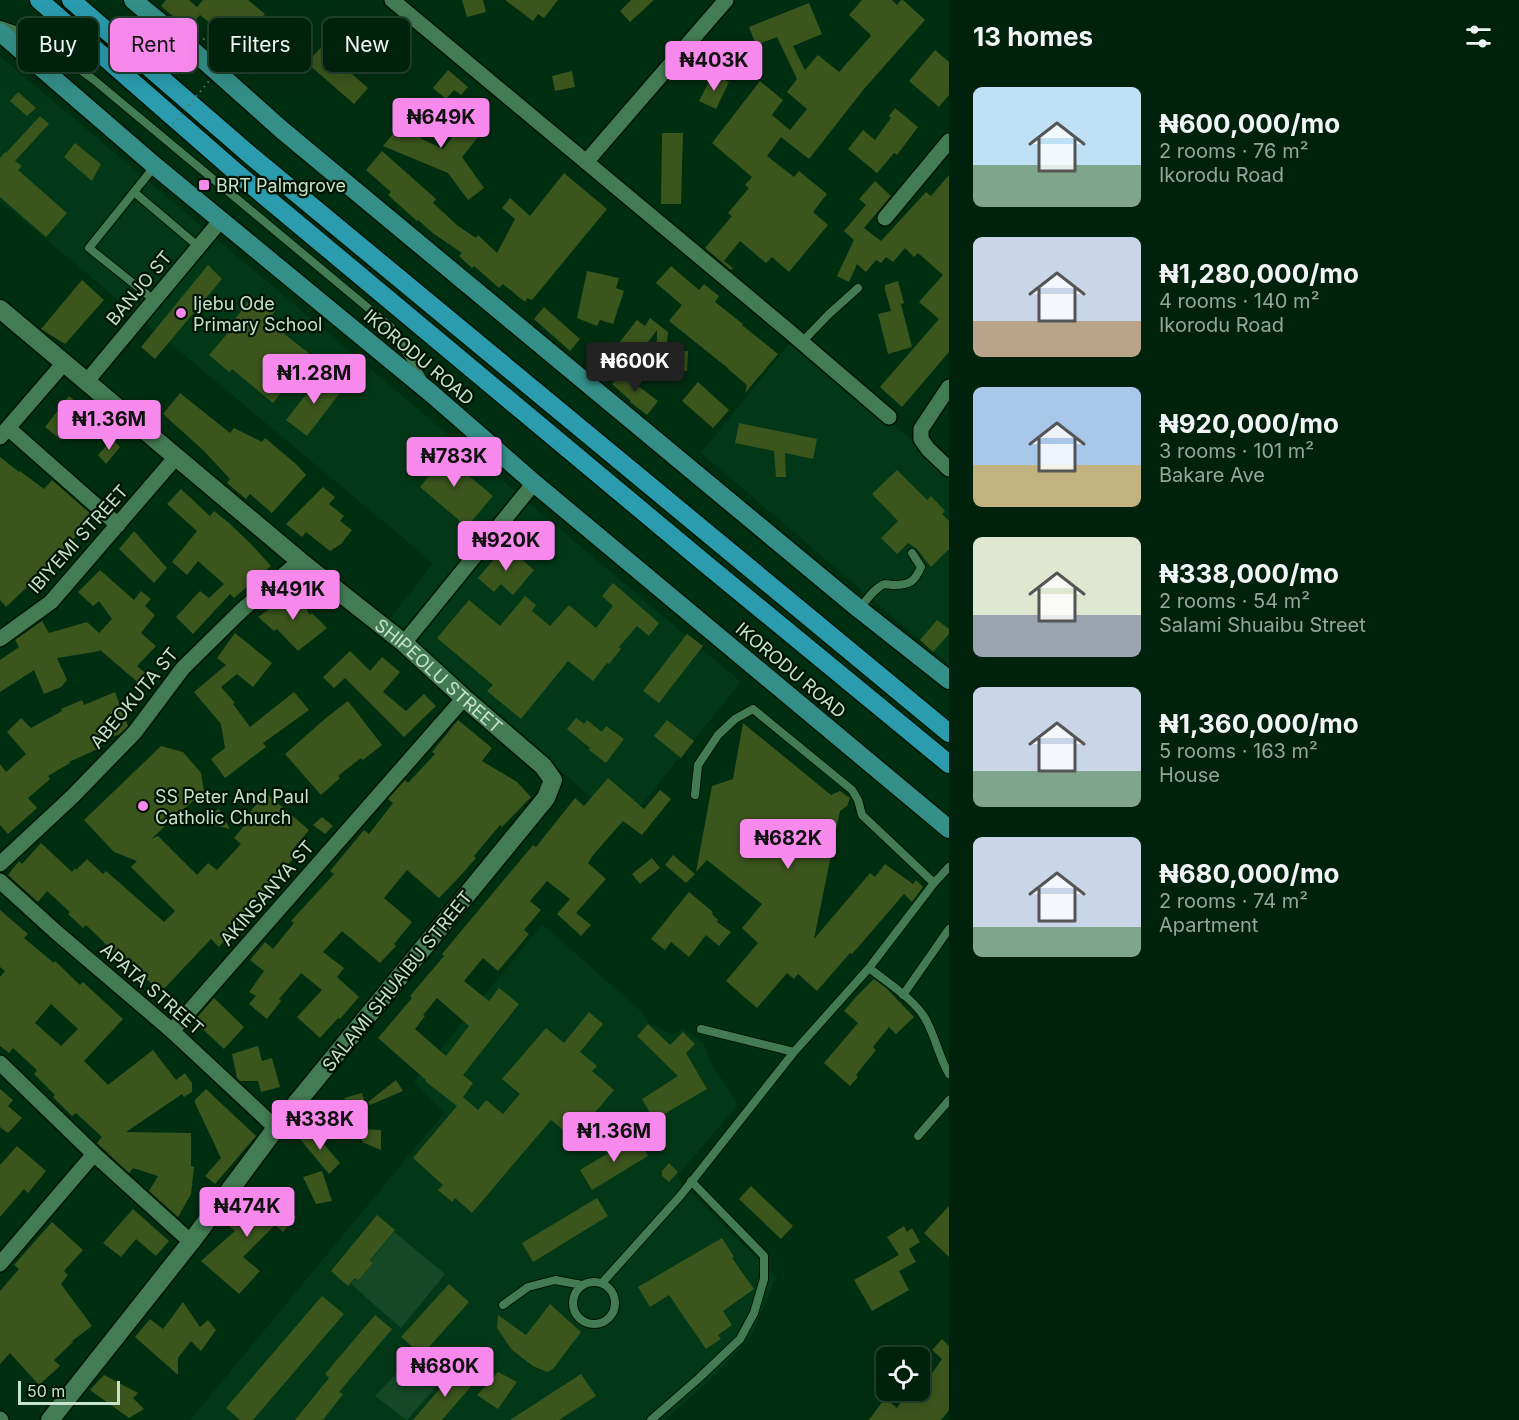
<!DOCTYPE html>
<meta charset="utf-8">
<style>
:root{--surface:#00220d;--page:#0a2a16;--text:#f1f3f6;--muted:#95a49d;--line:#223f2e;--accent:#f788ec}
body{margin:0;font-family:Inter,sans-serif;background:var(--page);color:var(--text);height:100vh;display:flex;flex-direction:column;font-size:22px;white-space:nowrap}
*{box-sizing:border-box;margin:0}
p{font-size:20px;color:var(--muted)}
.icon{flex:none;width:33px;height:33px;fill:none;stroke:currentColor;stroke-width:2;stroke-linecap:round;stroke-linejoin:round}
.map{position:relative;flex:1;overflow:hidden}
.side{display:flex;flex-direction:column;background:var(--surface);width:570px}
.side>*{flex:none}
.top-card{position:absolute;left:18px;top:18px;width:570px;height:54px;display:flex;gap:12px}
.buttons{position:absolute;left:876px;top:1347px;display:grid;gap:12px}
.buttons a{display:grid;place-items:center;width:54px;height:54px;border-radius:9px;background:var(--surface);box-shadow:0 6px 24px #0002,0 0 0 2px var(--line);font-size:30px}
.scale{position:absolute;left:18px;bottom:15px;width:102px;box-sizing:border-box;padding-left:6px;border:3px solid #c5e2ca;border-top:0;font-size:16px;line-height:21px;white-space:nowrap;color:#c5e2ca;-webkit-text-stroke:4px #001304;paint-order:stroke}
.price{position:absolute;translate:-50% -51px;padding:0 14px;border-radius:6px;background:var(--accent);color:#111;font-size:20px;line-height:39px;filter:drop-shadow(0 2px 3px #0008)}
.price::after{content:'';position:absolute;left:50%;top:36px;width:18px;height:14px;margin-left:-9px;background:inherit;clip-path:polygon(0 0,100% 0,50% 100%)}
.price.current{background:#222;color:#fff}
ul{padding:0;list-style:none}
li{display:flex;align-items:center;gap:18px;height:150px;padding:0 24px}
li span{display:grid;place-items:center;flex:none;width:168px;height:120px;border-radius:9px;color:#555}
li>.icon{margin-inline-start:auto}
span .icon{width:72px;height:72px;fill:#fffc;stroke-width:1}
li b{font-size:26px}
h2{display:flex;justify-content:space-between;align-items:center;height:72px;padding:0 24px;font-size:26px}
.tag{padding:0 21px;border-radius:9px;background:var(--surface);box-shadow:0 6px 24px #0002,0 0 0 2px var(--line);font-size:21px;line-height:54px}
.tag.current{background:var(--accent);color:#111}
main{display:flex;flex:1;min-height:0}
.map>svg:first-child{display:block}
.built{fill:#023817}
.green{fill:#154926}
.building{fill:#3b561d;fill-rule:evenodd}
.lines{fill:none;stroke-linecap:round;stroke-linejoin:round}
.service-casing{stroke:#001403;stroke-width:10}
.minor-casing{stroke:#001403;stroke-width:18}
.tertiary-casing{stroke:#001403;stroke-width:21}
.primary-casing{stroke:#001403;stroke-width:21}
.motorway-casing{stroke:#001403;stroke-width:21}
.path{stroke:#51785d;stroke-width:2;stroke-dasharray:1.5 4.5;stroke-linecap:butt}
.service{stroke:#437b52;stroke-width:8}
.minor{stroke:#437b52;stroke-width:15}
.tertiary{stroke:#437b52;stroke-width:18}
.primary{stroke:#348f89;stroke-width:18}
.motorway{stroke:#2a9cae;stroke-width:18}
.path-bridge{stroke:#51785d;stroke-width:2;stroke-dasharray:1.5 4.5;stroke-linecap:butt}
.poi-dot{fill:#f788ec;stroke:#001304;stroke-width:2}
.labels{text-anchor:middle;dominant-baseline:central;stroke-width:4.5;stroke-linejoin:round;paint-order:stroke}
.poi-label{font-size:18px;fill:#c5e2ca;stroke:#001304;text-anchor:start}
.street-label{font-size:18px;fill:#c5e2ca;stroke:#001304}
</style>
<main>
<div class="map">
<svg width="949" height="1420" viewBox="0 0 949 1420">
<rect width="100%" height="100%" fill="#002e11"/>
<path class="built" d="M0,56L741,682L624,826L388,621L433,563L0,201Z
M793,339L949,472V665L701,453Z
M542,924L642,1012L649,1023L673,1035L683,1028L704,1044L710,1061L738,1105L677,1176L683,1185L776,1277L751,1336L717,1374L665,1420H190L444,1113L414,1082Z"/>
<path class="green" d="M394,1232L445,1274L401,1328L351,1284L355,1279L358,1282L373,1263L371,1260Z
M415,1354L441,1381L407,1420L375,1396Z"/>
<path class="building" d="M166,0H189L197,7L203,0H248L265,14L257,23L256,22L237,45L200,15L188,29L161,6Z
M462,0H483L486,12L467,17Z
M505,0H558L544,18L538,14L533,21Z
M631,0H654L630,22L620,11Z
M862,0H892L897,5L901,0H903L925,20L864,89L809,159L781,137L767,156L794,177L799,171L827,194L813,212L828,225L789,272L772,257L766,263L740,241L724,261L733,268L731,270L705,248L732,216L728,213L749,188L745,185L752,177L712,143L760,81L783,100L772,115L790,130L807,109L787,92L797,79L777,37L756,45L749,27L809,3L822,34L793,46L805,70L818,55L839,72L871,36L870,34L849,15Z
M321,47L368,88L354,104L307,63Z
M935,50L949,62V95L939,107L909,81Z
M448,70L468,87L461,95L454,90L446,99L433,88Z
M572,71L575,87L555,91L552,76Z
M713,74L729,82L716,109L699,101Z
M18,92L36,108L27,116L10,101Z
M895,108L918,127L897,155L894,153L877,173L848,149L863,130L875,140L891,118L889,116Z
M413,110L431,126L420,138L443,149L472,112L488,125L462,157L484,188L468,200L448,173L383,146Z
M40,116L49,124L15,161L22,166L18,170L67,213L46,237L0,197V158L5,152L6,153Z
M662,133H683L681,204H661Z
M75,143L101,164L92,181L64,157Z
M382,151L436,199L433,203L458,226L476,238L478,235L497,253L515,219L502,208L510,198L530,216L564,173L607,209L532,300L527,298L525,302L503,284L499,288L474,266L472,268L459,256L462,253L434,234L418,220L417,221L388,195L391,192L366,170Z
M949,175V352L902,407L880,387L939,319L919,302L943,275L918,253L914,257L905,248L893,262L886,257L881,263L876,260L866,272L857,264L849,282L837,276L854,240L844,231L866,205L859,199L875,181L891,196L864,228L881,241L926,192L931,196Z
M208,265L222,279L155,359L141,347Z
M671,266L699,290L704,284L719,296L715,302L743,324L742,325L778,354L745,393L747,385L728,369H729L669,321L682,305L656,283Z
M587,271L619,278L616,288L624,291L613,324L600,320L597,326L577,318Z
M82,280L104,300L65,344L41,329Z
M898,281L904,303L901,304L912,347L888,354L878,314L891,311L885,290V285Z
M249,300L261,308L264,304L275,311L268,321L311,355L273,403L232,369L229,372L209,355L232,328L230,326Z
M544,307L580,339L570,351L534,319Z
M650,318L668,332L666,351H688L687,371L656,370L657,330L626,371L608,357L637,320L645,326Z
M624,370L639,383L637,385L658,401L647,415L630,402L631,401L612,384Z
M322,374L343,389L307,436L286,420Z
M698,382L729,410L713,428L682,401Z
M180,393L230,433L234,428L262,442L265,438L296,464L306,475L272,513L250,494L246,499L227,483L230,479L203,450L163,414Z
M69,396L86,410L61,440L45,427Z
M739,423L817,439L813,459L785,453L786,477H776L774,451L735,443Z
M112,439L120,447L106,464L98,455Z
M437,449L493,496L467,527L420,487L429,476L420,469Z
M0,457L19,472L20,471L44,489L52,480L93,516L60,555L59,554L40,575L6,607L0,600Z
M897,470L927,500L931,496L945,511L942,514L949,521V549L931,567L917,549L908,543L897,554L881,538L898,521L872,494Z
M323,487L335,497L329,504L344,516L340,521L352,530L341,544L330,551L306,532L302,537L286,524Z
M181,489L210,516L214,511L229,523L251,544L271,566L234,598L230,594L193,634L176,617L200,591L209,598L224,584L198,561L187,575L172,562L197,531L167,504Z
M134,531L167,568L154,583L119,549Z
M506,545L534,570L513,595L501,584L494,592L478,578Z
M100,570L134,600L141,591L151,599L145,606L155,615L141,633L156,646L137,666L149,676L141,685L99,649L100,651L57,658L67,680L61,687L44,694L34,670L0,692V660L19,647L15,640L42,621L49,633L87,622L99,633L112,619L99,601L93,606L78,592Z
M613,583L659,623L649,636L637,626L619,647L621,649L609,664L607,663L593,681L568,661L521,719L487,691L493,685L437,638L469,600L500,626L525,596L536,605L532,611L550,626L569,605L596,628L613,606L602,596Z
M295,591L310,615L312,613L327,628L298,651L277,629L274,631L258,617Z
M937,620L949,629V634L933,652L920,640Z
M235,633L272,663L253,687L237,674L221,687L235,703L233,704L250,727L294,692L309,710L263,743L266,747L225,778L211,759L225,748L221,724L194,692L226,665L217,658Z
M687,634L703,646L659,703L643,691Z
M350,651L370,671L382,657L400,672L383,692L406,711L424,694L436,706L404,737L345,678L334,688L323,677Z
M115,692L128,726L120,734L100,741L102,747L69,762L70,763L48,776L50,779L28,798L37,808L8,834L0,825V764L6,772L26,754L7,732L21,718L31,728L62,711L61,709L82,700L84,705Z
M348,701L382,745L363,760L361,758L338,776L340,778L321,795L285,754L326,718Z
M576,718L584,724L587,720L602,732L606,726L624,739L606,763L589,750L590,748L567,729Z
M458,720L492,748L482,761L517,782L531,797L502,827L500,825L474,856L476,858L462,874L439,898L407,870L384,898L412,922L394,944L396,946L380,963L342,931L323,952L344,968L337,977L359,997L340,1019L338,1018L320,1038L297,1017L322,990L301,973L279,999L281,1001L267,1019L249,1004L256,996L249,992L264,971L250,960L265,942L273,949L294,923L291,921L334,874L330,871L364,830L369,834L393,803L388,799L405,780L408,783L435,754L432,752Z
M667,720L694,741L681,758L654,736Z
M743,723L831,795L840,791L850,798L847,806L840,811L814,939L870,873L875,877L885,864L913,884L916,880L923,887L912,902L904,894L852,954L850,953L817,991L798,974L794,979L787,973L757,1008L726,981L758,943L742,928L762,904L707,860L696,872L712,786L733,779Z
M161,746L183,752L201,773L204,791L151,839L158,836L197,875L208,863L217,870L241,844L234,838L253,815L250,812L266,793L309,830L290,853L295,856L270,886L271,887L219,947L211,939L161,992L123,958L119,962L109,954L112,950L86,925L83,928L68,914L70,912L47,891L38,902L8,875L19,861L22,864L41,843L72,872L75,868L76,870L87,859L103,874L106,871L164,922L175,911L131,867L137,861L114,852L84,820Z
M608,778L644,809L660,790L671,799L642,835L623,821L594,854L588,863L606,879L576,913L591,925L581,936L557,914L570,899L547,881L530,901L541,910L524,930L529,934L516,950L498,971L483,958L464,981L489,1001L499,988L519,1004L463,1075L473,1083L463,1097L478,1110L486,1100L503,1114L520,1094L502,1079L546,1028L564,1043L589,1012L603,1024L580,1052L597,1066L592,1071L614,1090L573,1138L551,1120L472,1213L455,1198L452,1202L438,1190L443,1185L413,1158L457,1106L425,1081L426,1080L378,1038L412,998L410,996L444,956L442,954L533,845L536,847L575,798L584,806ZM437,998L469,1026L446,1056L415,1029L425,1016L423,1015Z
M219,809L230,829L212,825L206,815Z
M322,817L333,826L325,834L313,825Z
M673,855L695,874L686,883L665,865Z
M652,858L660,868L640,884L632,874Z
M689,892L713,912L712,914L718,920L717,922L731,932L719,946L706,935L689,957L671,942L665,950L651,939Z
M0,910L28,934L24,938L54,963L55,961L80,985L83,982L123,1019L84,1061L108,1085L153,1050L176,1080L185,1073L192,1083V1092L184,1097L182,1094L126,1132L191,1133V1166L194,1167L191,1194L178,1217L149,1191L158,1176L133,1168L129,1173L97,1143L102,1137L76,1113L72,1116L53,1097L55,1095L34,1074L37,1070L13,1048L9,1053L0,1046V977L5,971L0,967ZM51,1004L78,1029L61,1046L35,1023Z
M874,979L885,987L914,1017L896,1034L889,1027L873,1047L876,1050L856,1075L858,1077L850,1086L824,1063L858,1023L844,1011L855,998Z
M214,998L244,1027L224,1049L194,1021Z
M648,1024L670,1045L683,1032L695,1044L686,1053L707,1089L654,1120L642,1099L678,1076L637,1036Z
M258,1046L262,1061L272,1058L280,1087L261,1092L258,1081H240L237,1078L232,1054Z
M396,1080L403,1091L370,1105L368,1102Z
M0,1089L13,1100L8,1106L22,1118L8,1133L0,1127Z
M206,1089L256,1136L215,1184L205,1176L221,1158L195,1103V1100Z
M362,1093L367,1110L354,1115L344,1098Z
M310,1128L340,1163L329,1174L300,1139Z
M360,1129L381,1130V1150L362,1142Z
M637,1136L648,1156L592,1190L580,1170Z
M17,1146L46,1171L28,1193L24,1189L0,1217V1165Z
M669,1163L678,1172L669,1182L662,1176V1171Z
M322,1171L332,1201L316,1204L303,1177Z
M751,1186L793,1226L781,1239L739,1199Z
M258,1187L296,1217L283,1232L275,1225L243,1257L260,1271L239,1294L201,1261L235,1231L225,1222L244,1202L243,1201Z
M597,1198L608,1216L533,1262L522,1243Z
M949,1206V1257L924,1233Z
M133,1209L169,1241L156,1256L136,1239L121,1257L103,1243Z
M377,1215L395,1230L370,1260L373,1263L358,1281L355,1278L348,1286L331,1271Z
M52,1222L83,1250L64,1271L68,1275L61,1284L92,1326L72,1341L73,1342L54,1360L60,1366L39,1385L10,1353L0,1364V1291L19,1269L14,1265Z
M904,1226L907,1232L912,1228L920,1242L909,1249L916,1262L899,1271L909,1290L872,1311L854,1280L899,1255L887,1237Z
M722,1238L734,1257L732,1258L754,1289L723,1311L732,1325L718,1335L721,1339L706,1349L669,1295L650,1307L638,1287Z
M449,1284L469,1302L422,1355L401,1337Z
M322,1296L344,1314L253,1420H240L226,1408Z
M183,1302L200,1327L208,1320L216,1330L201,1351L191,1341L178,1358V1375L135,1337L150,1319L163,1329Z
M550,1304L581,1332L553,1369L547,1372L533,1366L512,1350L497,1328L498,1315L526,1335Z
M375,1315L392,1329L339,1392L343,1394L323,1420H295L329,1378L325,1374Z
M942,1339L949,1346V1410L941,1420H869L885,1398L897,1408L909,1390H920L942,1359L932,1350Z
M456,1370L473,1384L442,1420H413Z
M498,1372L517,1382L498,1409L477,1395Z
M581,1374L596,1396L559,1420H510Z
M104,1375L138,1393L133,1398L144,1409L129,1418L90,1390Z"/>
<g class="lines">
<defs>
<path id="service" d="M1,25L38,38L94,80L391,327L422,378
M154,167L89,248L154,300
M134,192L199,247
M802,342L829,314L858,288
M860,608C866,601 875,587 885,584C888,584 891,585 895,585C910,585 915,581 921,567L912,553
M695,795L698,765L718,735L735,719L753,709L852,790L858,800L862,815L934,883
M869,968C887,982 918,1002 927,1022C936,1039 939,1057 949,1074
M903,995L949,929
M701,1029L794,1052
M918,1136L949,1100
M573 1303a21 21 0 1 1 42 0a21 21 0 1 1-42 0Z
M602,1283L681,1195L794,1052L869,968L934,883L949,867
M503,1305L528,1287L555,1280L582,1285
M651,1420L699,1378L740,1339L754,1313L764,1279V1256L691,1181"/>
<path id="minor" d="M392,0L784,327L889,417
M586,162L726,0
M885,218L949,141
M87,381L221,220
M949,387L921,429V439L928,449L949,469
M8,428L118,525
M0,437L64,363
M0,639L51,602L176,457
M404,643L534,483
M0,864L72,797L135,732L183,668L242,610L300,561
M0,881L56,932L172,1031L276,1128
M172,1031L464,698
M0,1063L94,1154L191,1242
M0,1264L94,1154
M0,1419L1,1420"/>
<g id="tertiary">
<path id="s1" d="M0,309L300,561L404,643L464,698L543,766L553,780L546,798L276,1128L191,1242L50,1420"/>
</g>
<path id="primary" d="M133,0L180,39L282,130L859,609L949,680
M0,32L155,166L432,394L534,483L949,829"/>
<path id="motorway" d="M39,0L237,173L701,560L949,764
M71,0L250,155L949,733"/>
</defs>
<use href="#service" class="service-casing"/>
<use href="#minor" class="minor-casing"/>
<use href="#tertiary" class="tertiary-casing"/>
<use href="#primary" class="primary-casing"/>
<use href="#motorway" class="motorway-casing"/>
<path class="path" d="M203,39H206L230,56"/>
<use href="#service" class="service"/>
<use href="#minor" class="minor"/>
<use href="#tertiary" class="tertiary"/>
<use href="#primary" class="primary"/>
<use href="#motorway" class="motorway"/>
<path class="path-bridge" d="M173,124L230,56"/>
</g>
<g class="poi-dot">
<rect x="198" y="179" width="12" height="12" rx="3"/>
<circle cx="181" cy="313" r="6"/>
<circle cx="143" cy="806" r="6"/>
</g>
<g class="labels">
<g class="poi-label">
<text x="216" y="185">BRT Palmgrove</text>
<text x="193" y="303">Ijebu Ode<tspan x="193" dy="21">Primary School</tspan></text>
<text x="155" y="796">SS Peter And Paul<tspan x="155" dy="21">Catholic Church</tspan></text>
</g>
<g class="street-label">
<text transform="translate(139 288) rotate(-50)">BANJO ST</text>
<text transform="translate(419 357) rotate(40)">IKORODU ROAD</text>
<text transform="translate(78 539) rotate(-48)">IBIYEMI STREET</text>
<text transform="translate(791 670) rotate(40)">IKORODU ROAD</text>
<text stroke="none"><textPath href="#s1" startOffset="572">SHIPEOLU STREET</textPath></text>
<text transform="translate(134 698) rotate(-50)">ABEOKUTA ST</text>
<text transform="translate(267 893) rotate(-49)">AKINSANYA ST</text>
<text transform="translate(397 981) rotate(-51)">SALAMI SHUAIBU STREET</text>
<text transform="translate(152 989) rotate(41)">APATA STREET</text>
</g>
</g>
</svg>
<div class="buttons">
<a><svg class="icon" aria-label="locate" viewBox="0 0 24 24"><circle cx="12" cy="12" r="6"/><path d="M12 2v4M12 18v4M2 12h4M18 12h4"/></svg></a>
</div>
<div class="scale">50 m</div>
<b class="price" style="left:714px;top:92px">₦403K</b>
<b class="price" style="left:441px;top:149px">₦649K</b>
<b class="price current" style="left:635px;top:393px">₦600K</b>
<b class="price" style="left:314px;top:405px">₦1.28M</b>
<b class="price" style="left:109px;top:451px">₦1.36M</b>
<b class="price" style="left:454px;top:488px">₦783K</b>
<b class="price" style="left:506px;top:572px">₦920K</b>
<b class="price" style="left:293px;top:621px">₦491K</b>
<b class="price" style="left:788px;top:870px">₦682K</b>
<b class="price" style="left:320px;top:1151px">₦338K</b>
<b class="price" style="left:614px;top:1163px">₦1.36M</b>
<b class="price" style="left:247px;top:1238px">₦474K</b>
<b class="price" style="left:445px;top:1398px">₦680K</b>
<div class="top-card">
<a class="tag">Buy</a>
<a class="tag current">Rent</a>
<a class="tag">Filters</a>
<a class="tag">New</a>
</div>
</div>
<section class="side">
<h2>13 homes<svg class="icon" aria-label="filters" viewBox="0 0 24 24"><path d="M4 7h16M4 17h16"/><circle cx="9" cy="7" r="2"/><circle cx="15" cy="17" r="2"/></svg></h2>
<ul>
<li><span style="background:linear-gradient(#bfe0f5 65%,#7fa58c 0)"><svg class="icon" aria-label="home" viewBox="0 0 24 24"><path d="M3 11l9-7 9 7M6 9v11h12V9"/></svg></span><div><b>₦600,000/mo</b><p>2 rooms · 76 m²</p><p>Ikorodu Road</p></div></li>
<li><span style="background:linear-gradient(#c9d6e8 70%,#b9a48a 0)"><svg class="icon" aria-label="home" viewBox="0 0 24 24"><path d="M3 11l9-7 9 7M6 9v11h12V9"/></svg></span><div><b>₦1,280,000/mo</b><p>4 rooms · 140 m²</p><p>Ikorodu Road</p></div></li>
<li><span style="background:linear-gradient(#a9c7e8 65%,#c2b280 0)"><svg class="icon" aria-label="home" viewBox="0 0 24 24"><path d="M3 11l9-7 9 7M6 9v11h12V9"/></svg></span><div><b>₦920,000/mo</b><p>3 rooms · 101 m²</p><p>Bakare Ave</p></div></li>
<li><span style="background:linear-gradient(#dfe7d0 65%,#9aa5b1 0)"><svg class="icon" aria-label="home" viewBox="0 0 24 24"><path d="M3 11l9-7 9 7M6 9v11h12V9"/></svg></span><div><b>₦338,000/mo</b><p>2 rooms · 54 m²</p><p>Salami Shuaibu Street</p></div></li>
<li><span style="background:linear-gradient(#c9d6e8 70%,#7fa58c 0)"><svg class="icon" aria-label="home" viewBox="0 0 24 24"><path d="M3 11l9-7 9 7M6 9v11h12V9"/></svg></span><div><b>₦1,360,000/mo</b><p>5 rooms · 163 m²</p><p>House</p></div></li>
<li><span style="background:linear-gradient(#c9d6e8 75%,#7fa58c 0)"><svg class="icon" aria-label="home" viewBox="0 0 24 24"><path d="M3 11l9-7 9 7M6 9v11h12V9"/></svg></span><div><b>₦680,000/mo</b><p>2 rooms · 74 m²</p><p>Apartment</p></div></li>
</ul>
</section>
</main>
